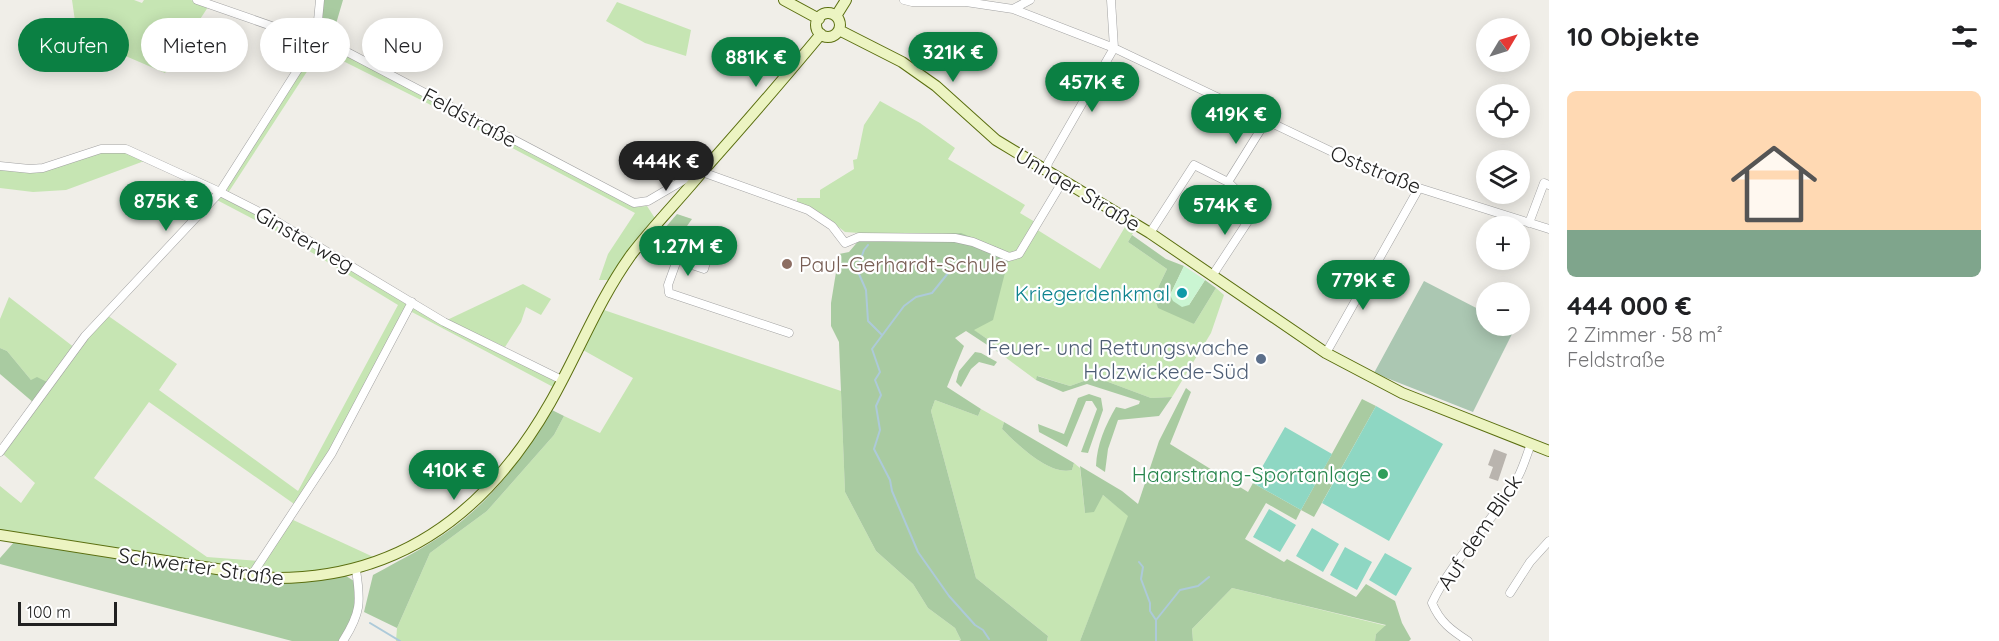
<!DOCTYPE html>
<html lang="de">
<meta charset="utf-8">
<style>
:root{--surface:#fff;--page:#f6f6f6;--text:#202124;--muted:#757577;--line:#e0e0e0;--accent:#0b8043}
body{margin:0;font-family:Quicksand,sans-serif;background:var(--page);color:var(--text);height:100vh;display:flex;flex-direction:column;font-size:22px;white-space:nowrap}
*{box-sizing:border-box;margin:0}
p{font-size:20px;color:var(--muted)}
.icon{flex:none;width:33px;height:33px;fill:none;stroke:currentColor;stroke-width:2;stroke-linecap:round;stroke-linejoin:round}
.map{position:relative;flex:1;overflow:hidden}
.panel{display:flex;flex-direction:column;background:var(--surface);width:450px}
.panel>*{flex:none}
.hud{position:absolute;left:18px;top:18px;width:570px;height:54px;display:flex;gap:12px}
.needle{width:39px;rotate:52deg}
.tools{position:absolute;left:1476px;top:18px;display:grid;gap:12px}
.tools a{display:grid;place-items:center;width:54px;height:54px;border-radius:50%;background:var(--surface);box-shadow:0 3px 15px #0003;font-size:30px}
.scale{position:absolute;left:18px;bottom:15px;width:99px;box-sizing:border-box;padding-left:6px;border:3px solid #212121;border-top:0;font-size:16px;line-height:21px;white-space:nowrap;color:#212121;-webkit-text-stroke:4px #fff;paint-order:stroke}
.price{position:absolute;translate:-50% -51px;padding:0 14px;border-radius:21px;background:var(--accent);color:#fff;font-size:20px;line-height:39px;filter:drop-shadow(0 2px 3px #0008)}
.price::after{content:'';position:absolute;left:50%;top:36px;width:18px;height:14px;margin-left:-9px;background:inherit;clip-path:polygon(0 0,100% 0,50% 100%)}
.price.active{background:#222;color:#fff}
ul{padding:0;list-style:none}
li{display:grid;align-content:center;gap:12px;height:318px;padding:0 18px}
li+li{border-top:2px solid var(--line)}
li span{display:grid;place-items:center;height:186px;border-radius:9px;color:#555}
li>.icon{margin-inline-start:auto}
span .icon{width:108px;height:108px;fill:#fffc;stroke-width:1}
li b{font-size:26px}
h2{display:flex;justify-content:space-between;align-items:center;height:72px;padding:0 18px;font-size:26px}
.pill{padding:0 21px;border-radius:27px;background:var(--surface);box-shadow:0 3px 15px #0003;font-size:21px;line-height:54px}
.pill.active{background:var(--accent);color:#fff}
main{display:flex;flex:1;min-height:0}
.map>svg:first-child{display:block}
.grass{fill:#c6e5b3}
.forest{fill:#a9cba1}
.cemetery{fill:#abc7b2}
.park{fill:#caf5d2}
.pitch{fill:#8ed7c3}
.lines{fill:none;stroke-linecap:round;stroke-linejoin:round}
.stream{stroke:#adcad9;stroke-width:2}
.building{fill:#b9b4ae}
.street-casing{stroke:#a2a2a2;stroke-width:9}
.secondary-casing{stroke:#5b6f10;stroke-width:12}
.street{stroke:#fff;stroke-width:8}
.secondary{stroke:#ecf4c2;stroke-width:10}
.education-dot{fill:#8d6e63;stroke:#fff;stroke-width:2}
.culture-dot{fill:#0f9aa8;stroke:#fff;stroke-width:2}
.service-dot{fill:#5c6f8a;stroke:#fff;stroke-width:2}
.leisure-dot{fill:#2e9e5b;stroke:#fff;stroke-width:2}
.labels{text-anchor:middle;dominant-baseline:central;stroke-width:4.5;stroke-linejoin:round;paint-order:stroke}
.street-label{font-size:21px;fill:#212121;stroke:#fff}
.education-label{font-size:21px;fill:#785e54;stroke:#fff;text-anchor:start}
.culture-label{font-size:21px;fill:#0d838f;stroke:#fff;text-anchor:end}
.service-label{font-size:21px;fill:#4e5e75;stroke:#fff;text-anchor:end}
.leisure-label{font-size:21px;fill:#27864d;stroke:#fff;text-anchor:end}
</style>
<main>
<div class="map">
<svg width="1549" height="641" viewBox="0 0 1549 641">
<rect width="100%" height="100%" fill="#f0eee8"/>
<path class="grass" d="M72,0H134L142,3L144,0H191L208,7L165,73L77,35Z
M617,2L691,30L686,56L645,43L606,21Z
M318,45L349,55L636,207L647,206L658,223L615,280H599L608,254L635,213L425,102L321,50L228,193L227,187Z
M880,101L920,123L955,148L948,159L1025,205L1020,213L1035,222L1036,229L1100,269L1125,227L1133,233L1128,242L1167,269L1154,296L1194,324L1216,288L1224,295L1211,333L1172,397L1151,398L1095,377L1070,386L1038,376L1036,380L1001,354L1002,348L973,330L904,236L845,232L822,214L797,203V198H820V190L854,169L853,160L857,159L864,125Z
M115,149L147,160L66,190L33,192L0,188V168L30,171L102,150Z
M222,195L270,219L407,303L330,452L297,506L149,402L94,478L207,557L260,561L252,574L0,532V486L21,503L35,483L3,454L87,337L107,315L177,364L159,390L298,491L398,305L278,232L215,199Z
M523,284L551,299L541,315L526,307L521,322L505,347L447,320Z
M9,297L75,348L49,383L31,380L7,351L0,348V319Z
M416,307L559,380L555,388L410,311Z
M604,310L841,391L845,492L876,551L913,584L928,608L955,628L961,640L396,641L397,628L430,553L487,511L554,435L564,416L600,433L633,378L583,350Z
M935,400L978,416L981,409L1004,422L1002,429C1017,444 1049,476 1072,470L1074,463L1080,468L1085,513L1103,495L1129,516L1080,641H1047L1048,636L976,578L931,411Z
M291,519L380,560L342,572L254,574Z
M1232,588L1387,626L1376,634L1375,641H1193L1192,629Z"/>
<path class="forest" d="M323,0H343L333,34L322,35Z
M677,214L692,219L667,254L652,246V243Z
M961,233L1004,250L1009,257L993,320L974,330L1002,349L1001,354L966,331L955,338L964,346L947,387L981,409L978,416L935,400L931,411L976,578L1048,636L1047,641H959L961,640L955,628L928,608L913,584L876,551L845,492L839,342L831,326V303L839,254L849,252L860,239Z
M1132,235L1166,259L1184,266L1170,295L1189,305L1205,280L1216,288L1194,324L1158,308L1154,296L1167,269L1128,242Z
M0,348L7,351L31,380L37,377L49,383L34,403L0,374Z
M975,352L981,353L997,362L994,366L979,362L971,369L961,387L956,382L959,371Z
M1037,376L1070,386L1095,377L1151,398L1172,397L1159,416L1118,420L1108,449L1105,472L1096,466C1097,444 1105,426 1116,407L1125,409L1139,404L1140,401L1087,384L1063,392L1036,380Z
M1186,388L1191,392L1170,444L1248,492L1253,483L1301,510L1362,399L1376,406L1314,517L1301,510L1296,520L1266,503L1245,539L1284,562L1287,559L1356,597L1366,584L1395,601L1402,623L1411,639L1409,641H1375L1376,634L1386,625L1232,588L1192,629L1193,641H1080L1128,516L1103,495L1094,512L1085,513L1080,466L1122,491L1138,504L1159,441Z
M1089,394L1101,398L1103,410L1088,453L1081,452L1097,409L1092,401H1086L1067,447L1039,432L1038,424L1064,434L1078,398Z
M552,410L564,416L554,435L487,511L430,553L397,628L364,612L373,575C404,558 436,542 463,520C500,490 528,449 552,410Z
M1004,422L1074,463L1072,470C1049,476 1017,444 1002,429Z
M15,541L299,581L346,576L354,581C360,609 353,618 339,641H292L0,564V558Z"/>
<path class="cemetery" d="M1424,281L1486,313V326H1511L1515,328L1473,412L1374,373Z"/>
<path class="park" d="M1184,266L1205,280L1189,305L1182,307L1173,301L1170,295Z"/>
<path class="pitch" d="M1376,406L1443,444L1389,541L1322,503Z
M1285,427L1332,454L1301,510L1253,483Z
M1269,509L1296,525L1280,552L1253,537Z
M1312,528L1339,544L1323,572L1296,556Z
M1345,547L1372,562L1357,590L1330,575Z
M1385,553L1412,568L1396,596L1369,580Z"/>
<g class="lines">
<path class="stream" d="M868,245L864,250L859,264V274L866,290L868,321L882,335
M953,267L932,293L916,297L904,306L872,349L880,372L875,380L881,395L876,406L880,430L874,449L890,480L892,491L918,552L949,596L975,625L983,630L989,639
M1139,562L1143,567L1141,579L1150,603V611L1156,620V641
M1156,620L1180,590L1198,586L1209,577
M370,623L400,641"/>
</g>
<path class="building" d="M1494,449L1507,454L1498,481L1489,478L1493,467L1488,465Z"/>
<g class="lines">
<defs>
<path id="street" d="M197,0L349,53L634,203L648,201L694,174L702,172L808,210L832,226L845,243L859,237L955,238L973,242L1009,257L1019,254L1061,184
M904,0L912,2H966L1013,9L1114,48L1364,167L1419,188L1549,229
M1013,9L1030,0
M0,166L30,169L43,168L101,149H126L220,192L271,218L444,322L562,380
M1047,169L1048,163L1114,48L1111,0
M1228,182L1266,121
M1529,223L1544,183L1549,185
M1150,233L1194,165L1228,182L1256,209L1212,276
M638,247L704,269L711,246
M677,260L668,285L669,293L789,333
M1326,353L1419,188
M0,452L85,336L220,192L316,41L320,0
M251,576L332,453L412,302
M1510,593L1530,562L1549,541
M343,641C361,613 361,602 356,570
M1468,641C1451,630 1440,622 1432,603C1454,556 1495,521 1519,475C1524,465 1527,454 1531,444"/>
<path id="secondary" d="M784,0L819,19
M816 25a12 12 0 1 1 24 0a12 12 0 1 1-24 0Z
M836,16L846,0
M839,30L902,62L936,86L996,140L1150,233L1326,353L1402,393L1549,451
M0,535L274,578C401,579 489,510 550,403C578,354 598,301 631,255C653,226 679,200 702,172C742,127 782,81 821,34"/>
</defs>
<use href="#street" class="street-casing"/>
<use href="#secondary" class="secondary-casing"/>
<use href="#street" class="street"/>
<use href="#secondary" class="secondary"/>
</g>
<circle class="education-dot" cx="787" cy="264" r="6"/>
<circle class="culture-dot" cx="1182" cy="293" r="6"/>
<circle class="service-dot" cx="1261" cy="359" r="6"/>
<circle class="leisure-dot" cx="1383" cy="474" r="6"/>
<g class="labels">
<g class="street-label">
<text transform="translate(470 117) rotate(28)">Feldstraße</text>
<text transform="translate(1376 169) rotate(22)">Oststraße</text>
<text transform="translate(1078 189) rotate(31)">Unnaer Straße</text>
<text transform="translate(305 239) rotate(30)">Ginsterweg</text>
<text transform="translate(1479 532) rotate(-56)">Auf dem Blick</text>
<text transform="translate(201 566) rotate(8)">Schwerter Straße</text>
</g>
<g class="education-label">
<text x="799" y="264">Paul-Gerhardt-Schule</text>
</g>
<g class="culture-label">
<text x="1170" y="293">Kriegerdenkmal</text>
</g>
<g class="service-label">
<text x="1249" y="347">Feuer- und Rettungswache<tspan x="1249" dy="24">Holzwickede-Süd</tspan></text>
</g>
<g class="leisure-label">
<text x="1371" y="474">Haarstrang-Sportanlage</text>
</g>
</g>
</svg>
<div class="tools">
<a><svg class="needle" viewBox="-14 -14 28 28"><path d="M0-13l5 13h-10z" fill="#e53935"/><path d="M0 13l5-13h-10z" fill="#757577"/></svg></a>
<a><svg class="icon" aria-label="locate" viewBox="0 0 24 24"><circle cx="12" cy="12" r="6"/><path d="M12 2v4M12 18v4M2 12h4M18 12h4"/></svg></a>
<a><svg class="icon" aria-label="layers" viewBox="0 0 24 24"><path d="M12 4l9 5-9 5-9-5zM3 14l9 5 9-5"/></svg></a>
<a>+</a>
<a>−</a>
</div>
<div class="scale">100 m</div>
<b class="price" style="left:953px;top:83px">321K €</b>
<b class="price" style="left:756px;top:88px">881K €</b>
<b class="price" style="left:1092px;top:113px">457K €</b>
<b class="price" style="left:1236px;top:145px">419K €</b>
<b class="price active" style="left:666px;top:192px">444K €</b>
<b class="price" style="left:166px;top:232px">875K €</b>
<b class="price" style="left:1225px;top:236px">574K €</b>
<b class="price" style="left:688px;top:277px">1.27M €</b>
<b class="price" style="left:1363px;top:311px">779K €</b>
<b class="price" style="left:454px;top:501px">410K €</b>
<div class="hud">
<a class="pill active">Kaufen</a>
<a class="pill">Mieten</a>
<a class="pill">Filter</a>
<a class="pill">Neu</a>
</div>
</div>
<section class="panel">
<h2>10 Objekte<svg class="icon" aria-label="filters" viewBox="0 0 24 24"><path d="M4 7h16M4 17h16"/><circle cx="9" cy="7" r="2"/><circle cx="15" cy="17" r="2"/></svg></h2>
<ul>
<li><span style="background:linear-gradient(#ffd9b3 75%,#7fa58c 0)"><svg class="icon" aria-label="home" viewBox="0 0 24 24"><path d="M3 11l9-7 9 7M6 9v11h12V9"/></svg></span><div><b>444 000 €</b><p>2 Zimmer · 58 m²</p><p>Feldstraße</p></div></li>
</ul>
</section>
</main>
